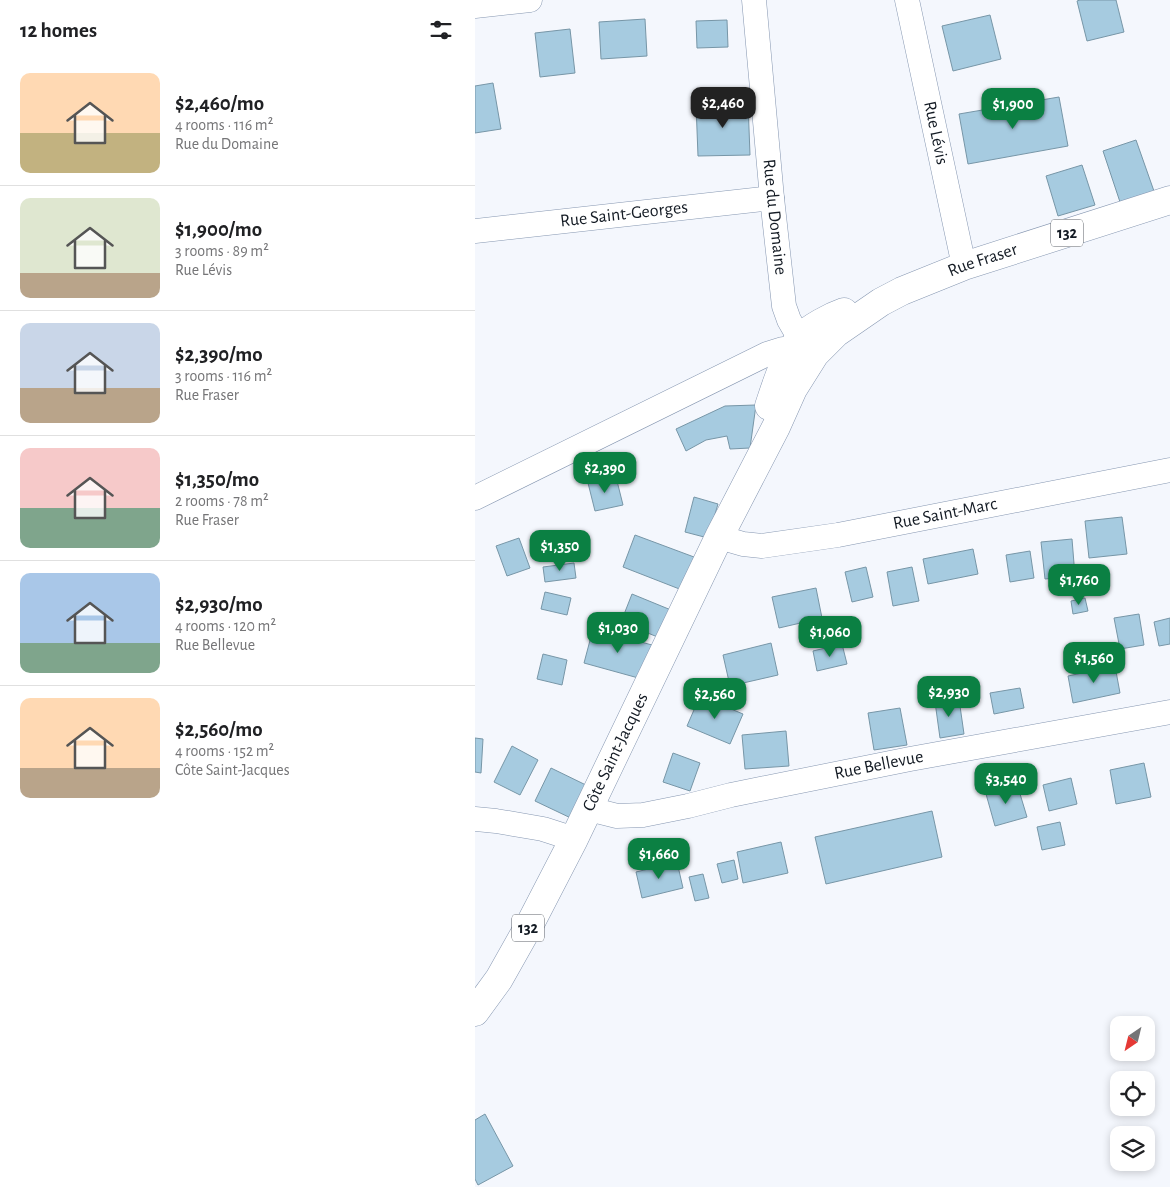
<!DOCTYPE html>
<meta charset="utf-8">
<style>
:root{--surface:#fff;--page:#f6f6f6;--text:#202124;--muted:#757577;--line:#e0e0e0;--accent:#0b8043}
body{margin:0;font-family:"Alegreya Sans",sans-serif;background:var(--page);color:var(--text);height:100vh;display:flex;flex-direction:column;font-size:19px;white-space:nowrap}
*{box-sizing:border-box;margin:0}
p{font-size:16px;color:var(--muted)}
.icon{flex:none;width:28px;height:28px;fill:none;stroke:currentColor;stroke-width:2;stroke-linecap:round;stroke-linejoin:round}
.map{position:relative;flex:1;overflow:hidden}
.panel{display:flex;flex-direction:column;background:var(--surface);width:475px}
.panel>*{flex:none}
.needle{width:32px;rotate:215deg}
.fabs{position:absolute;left:635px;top:1016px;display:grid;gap:10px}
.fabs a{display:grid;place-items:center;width:45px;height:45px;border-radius:10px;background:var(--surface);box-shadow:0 2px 8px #0003;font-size:25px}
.price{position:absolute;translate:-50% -42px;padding:0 11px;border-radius:10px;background:var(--accent);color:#fff;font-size:16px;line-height:32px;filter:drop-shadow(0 1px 2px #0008)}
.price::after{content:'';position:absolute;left:50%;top:30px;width:15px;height:11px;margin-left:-8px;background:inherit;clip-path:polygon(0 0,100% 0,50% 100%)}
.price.selected{background:#222;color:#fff}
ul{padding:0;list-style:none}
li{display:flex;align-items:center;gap:15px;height:125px;padding:0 20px}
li+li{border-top:1px solid var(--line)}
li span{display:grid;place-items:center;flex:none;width:140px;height:100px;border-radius:10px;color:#555}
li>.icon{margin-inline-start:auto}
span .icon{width:60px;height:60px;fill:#fffc;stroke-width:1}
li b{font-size:21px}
h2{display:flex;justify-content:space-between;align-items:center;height:60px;padding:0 20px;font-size:21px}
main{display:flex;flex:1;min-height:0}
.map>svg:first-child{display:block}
.building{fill:#a6cbe0;stroke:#7796a7}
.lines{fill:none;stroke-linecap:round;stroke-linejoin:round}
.minor-casing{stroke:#8697b1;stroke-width:25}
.major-casing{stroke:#8697b1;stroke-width:29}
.minor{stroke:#fff;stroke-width:24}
.major{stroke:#fff;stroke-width:28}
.labels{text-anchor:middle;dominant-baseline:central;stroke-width:5;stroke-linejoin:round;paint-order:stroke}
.shield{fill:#fff;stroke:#5a5f66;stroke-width:1}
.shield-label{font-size:16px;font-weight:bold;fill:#141b24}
.street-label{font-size:18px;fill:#141b24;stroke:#fff}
</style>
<main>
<section class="panel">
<h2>12 homes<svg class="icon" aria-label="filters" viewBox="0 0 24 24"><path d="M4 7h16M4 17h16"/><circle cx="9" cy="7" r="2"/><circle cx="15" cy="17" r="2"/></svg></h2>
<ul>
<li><span style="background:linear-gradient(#ffd9b3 60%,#c2b280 0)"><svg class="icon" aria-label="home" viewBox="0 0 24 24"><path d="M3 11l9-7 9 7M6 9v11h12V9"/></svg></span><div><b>$2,460/mo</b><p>4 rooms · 116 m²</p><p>Rue du Domaine</p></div></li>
<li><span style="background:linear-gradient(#dfe7d0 75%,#b9a48a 0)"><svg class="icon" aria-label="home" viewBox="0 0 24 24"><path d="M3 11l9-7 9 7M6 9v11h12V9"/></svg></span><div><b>$1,900/mo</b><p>3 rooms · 89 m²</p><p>Rue Lévis</p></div></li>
<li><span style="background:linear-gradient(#c9d6e8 65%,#b9a48a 0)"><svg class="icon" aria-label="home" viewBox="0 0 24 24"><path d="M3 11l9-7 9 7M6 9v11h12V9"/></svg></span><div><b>$2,390/mo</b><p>3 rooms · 116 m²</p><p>Rue Fraser</p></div></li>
<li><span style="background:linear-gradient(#f6c9c9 60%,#7fa58c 0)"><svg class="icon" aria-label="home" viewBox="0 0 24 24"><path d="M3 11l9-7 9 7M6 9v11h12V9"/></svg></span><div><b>$1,350/mo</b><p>2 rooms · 78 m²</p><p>Rue Fraser</p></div></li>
<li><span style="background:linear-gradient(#a9c7e8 70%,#7fa58c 0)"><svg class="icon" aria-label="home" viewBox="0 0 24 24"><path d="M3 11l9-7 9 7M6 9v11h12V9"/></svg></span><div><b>$2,930/mo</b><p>4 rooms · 120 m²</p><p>Rue Bellevue</p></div></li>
<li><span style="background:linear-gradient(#ffd9b3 70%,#b9a48a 0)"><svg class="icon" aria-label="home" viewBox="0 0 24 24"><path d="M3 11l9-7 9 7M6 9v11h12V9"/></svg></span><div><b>$2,560/mo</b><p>4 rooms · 152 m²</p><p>Côte Saint-Jacques</p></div></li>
</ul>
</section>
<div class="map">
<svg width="695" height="1187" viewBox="0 0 695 1187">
<rect width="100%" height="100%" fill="#f4f7fd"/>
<path class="building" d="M605,0H641L649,32L612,41L602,1Z
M515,15L526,59L478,71L467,26Z
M170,19L172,56L126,59L124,22Z
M252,20L253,47L222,48L221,21Z
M95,29L100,73L65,77L60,33Z
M18,83L26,129L0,133V86Z
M584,97L593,146L493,164L484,114Z
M273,102L275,155L223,156L221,104Z
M661,140L680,194L646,205L628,151Z
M607,165L620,205L583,216L571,176Z
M281,405L275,448L255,449L252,436L231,440L211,451L201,429L250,406Z
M141,477L148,505L120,511L113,483Z
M219,497L243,504L233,538L210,532Z
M647,517L652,554L614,558L610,521Z
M160,535L219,557L207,590L148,567Z
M44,538L55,568L32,576L21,546Z
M597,539L600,576L570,579L566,542Z
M498,549L503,574L453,584L448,559Z
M555,551L559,578L535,582L531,555Z
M99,563L101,578L70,582L68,567Z
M391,567L398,597L377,602L370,572Z
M437,567L444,601L418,606L412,572Z
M341,588L347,618L304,628L297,597Z
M70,592L96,598L92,615L66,609Z
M157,594L196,610L185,638L146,622Z
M610,598L613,611L598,614L596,601Z
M664,614L669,645L645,649L639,618Z
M695,618V644L684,646L679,622Z
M118,629L177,645L167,679L109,663Z
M296,643L303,675L255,686L248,655Z
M367,644L372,664L342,671L338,651Z
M68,654L92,660L87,685L62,679Z
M640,666L645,693L598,703L593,676Z
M545,688L549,708L519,714L515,693Z
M225,696L268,714L255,744L212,726Z
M484,699L489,734L465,738L460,702Z
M425,708L432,745L399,750L393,713Z
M311,731L314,766L270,769L267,735Z
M0,738L8,739L6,773L0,772Z
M37,746L63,760L45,795L19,782Z
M198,753L225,763L215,791L188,782Z
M669,763L676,797L641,804L635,770Z
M76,768L115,787L100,820L60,801Z
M596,778L602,804L574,811L568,785Z
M542,784L552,817L520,826L511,794Z
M457,811L467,857L351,884L340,837Z
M585,822L590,845L567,850L562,827Z
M306,842L313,873L268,883L262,852Z
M259,860L263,879L247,883L242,864Z
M202,862L208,888L167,898L161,872Z
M228,874L234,898L220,901L214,877Z
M10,1114L38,1166L3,1185L0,1179V1120Z"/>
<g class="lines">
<defs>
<g id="minor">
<path id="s1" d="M279,0L297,198L309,306L314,320L325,339"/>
<path id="s2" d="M432,0L489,266"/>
<path d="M0,6L55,0"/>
<path id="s3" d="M0,231L297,198"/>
<path d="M0,498L292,354L308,349L318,350"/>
<path id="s4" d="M244,537L268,544L287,546L363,535L695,470"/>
<path id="s5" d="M114,809L142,816L168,815L213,806L256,795L435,759L695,712"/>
<path d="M0,819L21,821L68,829L99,839"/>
</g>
<g id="major">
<path d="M294,406C301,385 310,355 325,338C336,327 355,317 369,312"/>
<path id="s6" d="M0,1012L24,979L55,924L99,839L244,537L301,427L318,389L340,354L361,333L406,302L427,291L489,266L695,200"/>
</g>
</defs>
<use href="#minor" class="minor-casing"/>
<use href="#major" class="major-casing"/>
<use href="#minor" class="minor"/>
<use href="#major" class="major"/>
</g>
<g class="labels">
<g class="shield">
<rect x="576" y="219.5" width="32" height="27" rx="4"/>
<rect x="37" y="914.5" width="32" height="27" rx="4"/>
</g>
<g class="shield-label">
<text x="592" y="233">132</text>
<text x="53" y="928">132</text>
</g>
<g class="street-label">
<text stroke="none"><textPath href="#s2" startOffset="136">Rue Lévis</textPath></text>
<text stroke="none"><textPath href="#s3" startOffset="150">Rue Saint-Georges</textPath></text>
<text stroke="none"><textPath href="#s1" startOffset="218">Rue du Domaine</textPath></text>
<text stroke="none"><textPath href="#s6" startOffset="936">Rue Fraser</textPath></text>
<text stroke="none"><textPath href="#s4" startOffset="230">Rue Saint-Marc</textPath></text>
<text stroke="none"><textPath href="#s6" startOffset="296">Côte Saint-Jacques</textPath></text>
<text stroke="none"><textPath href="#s5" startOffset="296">Rue Bellevue</textPath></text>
</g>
</g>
</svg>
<div class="fabs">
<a><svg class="needle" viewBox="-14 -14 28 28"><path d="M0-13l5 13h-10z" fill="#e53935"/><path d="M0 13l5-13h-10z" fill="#757577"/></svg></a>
<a><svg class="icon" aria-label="locate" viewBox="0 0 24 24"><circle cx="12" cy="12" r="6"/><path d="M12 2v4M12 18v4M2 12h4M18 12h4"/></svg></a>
<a><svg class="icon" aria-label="layers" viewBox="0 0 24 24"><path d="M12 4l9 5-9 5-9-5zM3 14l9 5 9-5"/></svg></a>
</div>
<b class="price selected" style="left:248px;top:129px">$2,460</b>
<b class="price" style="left:538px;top:130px">$1,900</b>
<b class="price" style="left:130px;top:494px">$2,390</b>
<b class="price" style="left:85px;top:572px">$1,350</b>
<b class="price" style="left:604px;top:606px">$1,760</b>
<b class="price" style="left:143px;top:654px">$1,030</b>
<b class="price" style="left:355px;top:658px">$1,060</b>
<b class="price" style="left:619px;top:684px">$1,560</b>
<b class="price" style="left:474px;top:718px">$2,930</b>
<b class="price" style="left:240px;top:720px">$2,560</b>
<b class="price" style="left:531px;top:805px">$3,540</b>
<b class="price" style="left:184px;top:880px">$1,660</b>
</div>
</main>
